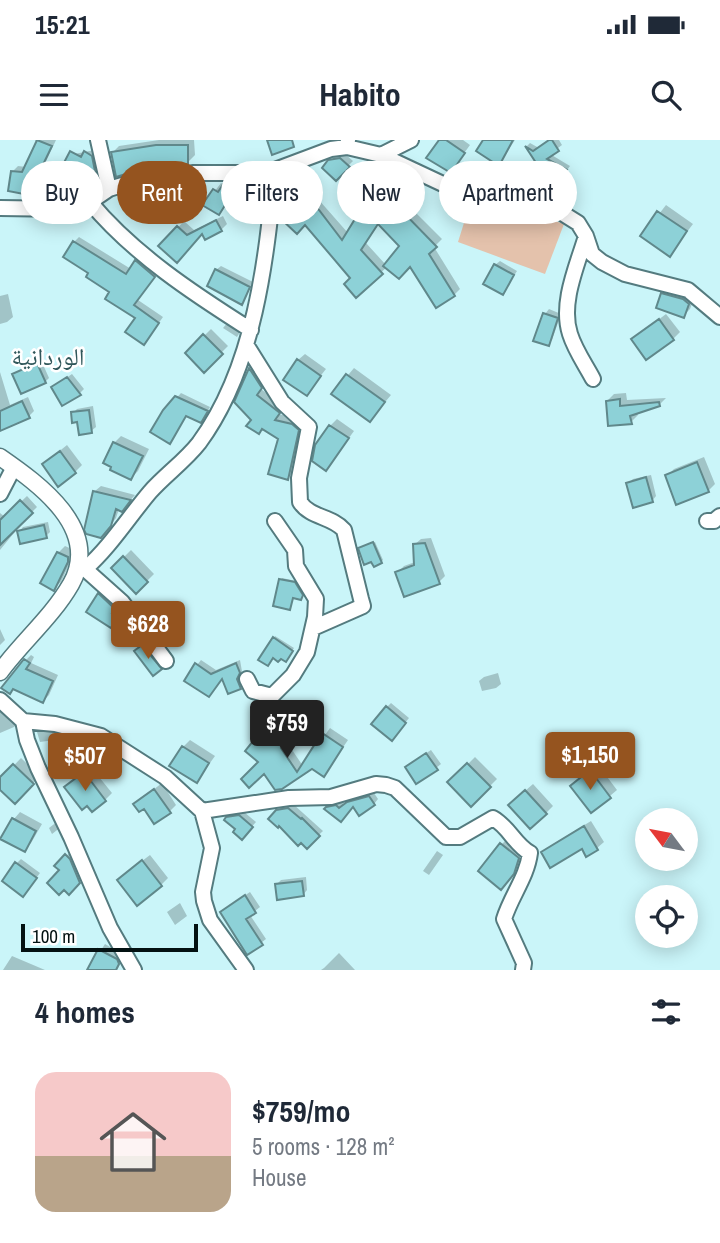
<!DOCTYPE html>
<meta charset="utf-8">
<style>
:root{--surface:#fff;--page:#f2f2f3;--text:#1f2937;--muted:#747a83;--accent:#95541f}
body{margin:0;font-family:"Archivo Narrow","Noto Naskh Arabic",sans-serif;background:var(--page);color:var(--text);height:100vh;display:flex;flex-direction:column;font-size:26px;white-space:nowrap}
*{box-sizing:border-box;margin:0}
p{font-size:23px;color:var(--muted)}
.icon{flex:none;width:38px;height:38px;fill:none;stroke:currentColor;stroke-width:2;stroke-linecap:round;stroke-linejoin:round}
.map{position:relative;height:830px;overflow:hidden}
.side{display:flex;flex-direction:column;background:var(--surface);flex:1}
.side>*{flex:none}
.top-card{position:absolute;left:21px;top:21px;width:679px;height:63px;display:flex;gap:14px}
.needle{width:46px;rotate:302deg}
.buttons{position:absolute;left:635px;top:668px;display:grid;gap:14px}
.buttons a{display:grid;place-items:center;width:63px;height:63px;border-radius:50%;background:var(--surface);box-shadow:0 4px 18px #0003;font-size:35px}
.scale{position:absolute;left:21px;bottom:18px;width:177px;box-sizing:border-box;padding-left:7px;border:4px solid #031112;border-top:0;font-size:19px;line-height:24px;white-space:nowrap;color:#031112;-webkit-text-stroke:5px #fff;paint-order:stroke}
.price{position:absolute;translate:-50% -60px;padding:0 16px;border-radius:7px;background:var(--accent);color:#fff;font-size:23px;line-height:46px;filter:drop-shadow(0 2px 4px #0008)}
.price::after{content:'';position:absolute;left:50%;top:42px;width:21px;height:16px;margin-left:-10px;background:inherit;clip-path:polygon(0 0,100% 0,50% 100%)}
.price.on{background:#222;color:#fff}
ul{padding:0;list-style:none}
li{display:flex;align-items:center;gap:21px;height:175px;padding:0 35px}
li span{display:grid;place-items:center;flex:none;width:196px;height:140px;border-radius:21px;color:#555}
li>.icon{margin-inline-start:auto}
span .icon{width:84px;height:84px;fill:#fffc;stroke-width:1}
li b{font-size:30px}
h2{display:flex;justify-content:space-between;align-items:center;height:84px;padding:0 35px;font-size:30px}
.chip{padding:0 24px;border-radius:32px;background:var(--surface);box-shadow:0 4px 18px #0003;font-size:24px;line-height:63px}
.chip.on{background:var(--accent);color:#fff}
.status{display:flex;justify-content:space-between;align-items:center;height:49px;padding:0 35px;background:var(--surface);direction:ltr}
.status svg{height:19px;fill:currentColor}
header{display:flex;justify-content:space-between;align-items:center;height:91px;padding:0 35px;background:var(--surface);font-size:32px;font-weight:700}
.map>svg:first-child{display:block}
.green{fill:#e4c2ac}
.shadow{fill:#0003;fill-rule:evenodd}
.building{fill:#8dd1d7;stroke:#60888b;stroke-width:2}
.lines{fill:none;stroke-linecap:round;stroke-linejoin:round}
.minor-casing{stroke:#547b7f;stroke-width:18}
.tertiary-casing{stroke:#547b7f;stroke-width:19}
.minor{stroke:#fff;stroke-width:14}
.tertiary{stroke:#fff;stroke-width:16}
.labels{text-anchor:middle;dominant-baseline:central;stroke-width:5;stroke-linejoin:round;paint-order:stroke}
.quarter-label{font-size:24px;fill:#30575a;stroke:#fff}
</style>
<div class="status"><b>15:21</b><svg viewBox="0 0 49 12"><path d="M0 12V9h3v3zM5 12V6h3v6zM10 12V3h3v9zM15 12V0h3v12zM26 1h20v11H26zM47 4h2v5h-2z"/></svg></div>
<header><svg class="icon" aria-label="menu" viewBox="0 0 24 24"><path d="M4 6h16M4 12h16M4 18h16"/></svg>Habito<svg class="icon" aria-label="search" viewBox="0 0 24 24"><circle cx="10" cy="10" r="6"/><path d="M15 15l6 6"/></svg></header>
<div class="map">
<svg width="720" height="830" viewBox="0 0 720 830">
<rect width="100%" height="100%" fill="#caf5f9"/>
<path class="green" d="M473,54L564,84L545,134L458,102Z"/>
<path class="shadow" d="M35,0H56L42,30L61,33L74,14L95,10L101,29L95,41L89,46L75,39L73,51L68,57L13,31L18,26L26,27L37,3Z
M159,0H194L195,15L188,22L139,29L112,13L119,6Z
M441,0H463L470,5L451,31Z
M485,0H515L499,24Z
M550,0H559L562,5L550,14L570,26L559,41L546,34L527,6L530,3L539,8Z
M345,14L353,21L335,39L330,21L335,16Z
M233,36H245L251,40L233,64L229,61L218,73L205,64L221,43L225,45Z
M311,51L348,93L357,80L379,58L382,59L387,54L405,72L410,67L442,99L434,107L460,149L454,155L410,124L387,127L356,155L352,138L305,83L284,79ZM379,83L402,106L386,125L366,103Z
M666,65L693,84L670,114L642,96Z
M223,76L227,84L221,90L203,92L161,106L184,81L194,90Z
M79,97L131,129L141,116L159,131L138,160L163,177L148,198L137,178L91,132L74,102Z
M500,121L517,131L503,153L495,125Z
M221,126L253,142L242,163L216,130Z
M670,147L695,156L690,169L683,176L663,154Z
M8,154L13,177L7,182L0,184V156Z
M549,169L561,174L552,200L548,204L545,174Z
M666,174L680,192L673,199H633Z
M229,181L242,189L237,197L223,188Z
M211,189L228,206L205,229L187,213Z
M305,214L326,229L306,254L298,220Z
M41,220L49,238L45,242L14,234Z
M255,225L266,241L261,249L284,267L279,274L297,279L303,285L293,332L288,338L280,298L262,288L236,262L251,229Z
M354,228L391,255L370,280L333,253Z
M0,232L10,265L28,257L34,271L29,276L0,289Z
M72,234L84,249L80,253L53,247Z
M181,253L210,267L205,276L188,274L170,302L165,271Z
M626,253L627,260L666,258L659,265L637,272L638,275L631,282L607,261L614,254Z
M93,266L96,287L91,291L73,273L77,269Z
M337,279L354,291L326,329L330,286Z
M121,296L149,309L138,331L131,338L114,303Z
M67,305L82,325L75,332L51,318Z
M704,317L715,344L708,351L667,336L674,329Z
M651,335L656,356L652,361L628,343L633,339Z
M101,346L135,355L127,364L119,369L116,378L107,390H86L95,351Z
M27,356L37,367L15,389L18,388L0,410V373L5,377Z
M48,382L50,392L46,396L19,392L23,387Z
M431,398L445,436L439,442L398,432L404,426L415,422L414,405L421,399Z
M375,402L383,420L381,422L362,407Z
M65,406L74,410V414L61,442L54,448L58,413Z
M131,410L154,434L136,452L113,428Z
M282,438L296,441L303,453L301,458L294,457L290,468L281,440Z
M106,448L124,469L111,485L99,454Z
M0,489L5,500L0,505Z
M275,496L294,508L287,518L274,498Z
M147,502L165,524L160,528L141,507Z
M31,515L34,517L31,523L58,535L49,555L43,561L14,548L25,521Z
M201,520L216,530L240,520L244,543L240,547L223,537L213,551L197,525Z
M498,533L501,544L496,548L482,551L479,541L484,537Z
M391,563L409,578L396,594L387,567Z
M0,569L20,581L14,587L0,593Z
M273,581L291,595L286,601L303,626L330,588L348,600L324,635L312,627L281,648L267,587Z
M41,588L66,592V595L62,599L40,602L37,592Z
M190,600L215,616L197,641L183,607Z
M431,610L441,624L436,628L411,623Z
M475,617L497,639L471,665L450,642Z
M21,618L40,636L15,662L0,647V640Z
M598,625L617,650L592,671L579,639Z
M91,627L112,653L105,660L73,641Z
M162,643L176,665L170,671L135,664Z
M533,644L553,666L546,673L517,658Z
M374,653L378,659L374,664L354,665L345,676L326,669L332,663L341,662L344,664L353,659Z
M293,664L323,691L307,706L270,679L282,666Z
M20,672L42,684L31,703L24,710L3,698L14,679Z
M244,672L256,682L246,693L226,680L232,673Z
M58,681L61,687L52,694L49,688Z
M591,681L604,702L597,708L582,707L543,712L550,706Z
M508,698L525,711L520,725L508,741L501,705Z
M73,709L86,734L69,752L61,730L57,726Z
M437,711L443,715L429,735L423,731Z
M150,715L168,738L161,745L126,733Z
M21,719L40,733L27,750L17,723Z
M306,737L307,750L303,755L277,744L281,740Z
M250,752L260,767L250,775L266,799L248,813L226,768Z
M180,763L187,776L175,785L167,772Z
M105,804L122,814L124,817L117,830H88Z
M339,813L355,830H321L324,828Z
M12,816L45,830H3Z"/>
<path class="building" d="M37,0L52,6L38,35L56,38L70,11L81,17L84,11L92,16L96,36L90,48L71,39L68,59H50L8,51L11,31L22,32Z
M267,0H292L294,7L272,15Z
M439,0H446L465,13L451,33L426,18Z
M483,0H513L499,26L476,11Z
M549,0H552L559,11L547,19L567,30L559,44L544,35L525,6L533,11Z
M156,5H188V24L139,30L116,37L111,12Z
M340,18L350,27L336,41L322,28L328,20Z
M224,43H238L245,48L234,66L227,62L219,75L202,65L213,49L218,52Z
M303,56L319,70L342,100L355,79L371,63L374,65L379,59L397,77L403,72L437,107L429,114L455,156L436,168L410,127L399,139L383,126L399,106L378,84L361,110L383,134L356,158L344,144L350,138L305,85L297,94L281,79Z
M657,71L687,91L670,117L640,96Z
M216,80L222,91L205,100L202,94L177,123L158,106L177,86L187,95Z
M73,101L126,134L135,120L155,137L134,165L159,183L144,205L125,192L135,178L105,159L109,152L86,137L88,133L63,117Z
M494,124L514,135L503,155L483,144Z
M215,129L250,147L242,165L207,146Z
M661,153L683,159L689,164L684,178L656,168Z
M543,173L558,178L549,206L533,201Z
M659,179L674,200L646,220L631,199Z
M203,194L223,214L204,233L185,213Z
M297,219L321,236L307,256L283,240Z
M37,223L46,243L21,254L12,234Z
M249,228L262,248L257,255L280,273L275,280L292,284L299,290L288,340L268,334L278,299L262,289L259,294L246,286L251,280L234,262Z
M346,234L385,262L370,282L331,254Z
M67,237L81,255L62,266L51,247Z
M175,256L208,271L201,283L186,276L170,304L150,292L163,270Z
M620,259V266L659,262L660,266L630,276L632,284L608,286L606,261Z
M22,261L30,278L0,291V271Z
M89,270L92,293L79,295L77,282L72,283L71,272Z
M329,285L349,298L326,331L312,321L315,305Z
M113,302L143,316L131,340L110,330L111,327L103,323Z
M60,311L76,333L58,347L42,324Z
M697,322L709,352L676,365L665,335Z
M646,337L653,362L633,368L626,343Z
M93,351L131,360L122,372L116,369L111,386L101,398L86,394L84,390Z
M20,360L33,373L0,405V380Z
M44,385L47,398L20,404L17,391Z
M373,402L382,423L374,427L371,422L364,425L358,408Z
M425,403L440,444L404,457L395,432L414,425L413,404Z
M57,412L68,417V422L54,451L40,443Z
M123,416L148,442L136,454L111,428Z
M279,439L295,442L303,455L301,460L293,458L290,470L273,466Z
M98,453L115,469L112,473L118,477L111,488L86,472Z
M273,497L293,511L286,522L281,519L278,522L273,518L268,526L258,520Z
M142,505L162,529L153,536L134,511Z
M24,519L30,523L26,529L53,541L43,563L13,549L10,554L1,548Z
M195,523L211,534L236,523L240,533L237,539L241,549L228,554L222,539L209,557L184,541Z
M386,566L406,583L392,601L371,584Z
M266,585L286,602L281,608L297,632L322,593L343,607L324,637L312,629L282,649L275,650L264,634L249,648L241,639L258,622L245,611Z
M182,606L209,623L197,643L169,626Z
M426,613L438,630L416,644L405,627Z
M467,623L491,647L471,667L447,642Z
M13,624L34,644L15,664L0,650V637Z
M590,630L611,658L591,673L570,646Z
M84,632L106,661L92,672L87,666L82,670L64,647Z
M154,649L171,673L154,684L144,669L139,672L133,664Z
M525,650L547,674L530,689L508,665Z
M369,656L375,665L359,676L353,667L341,682L324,669L326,667L336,665L339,668L347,662Z
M288,668L301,679L302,678L320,696L307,709L301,703L298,706L279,686L278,688L268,679L276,670Z
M239,675L253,687L242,700L233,692L235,689L224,680L226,677Z
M12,678L36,691L25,712L0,699Z
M584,686L598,710L586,717L582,709L550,728L541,712Z
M500,703L519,718L514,734L501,750L478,731Z
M65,714L70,719L80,743L69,755L64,750L59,755L47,743L59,730L54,726Z
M142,720L162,746L137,766L117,740Z
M15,722L37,738L23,757L2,741Z
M302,741L304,756L277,760L275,744Z
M245,755L256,773L246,779L263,805L247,815L220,772Z
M98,809L117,819L119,824L116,830H87Z"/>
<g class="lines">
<defs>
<path id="minor" d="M98,0L109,49
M347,7L381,15L445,45L505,53L562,73L578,83L586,96L592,114L602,122L625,134L688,150L720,177
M381,15L411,0
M90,62C133,114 194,154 251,190
M0,68L67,69L90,62L109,49L129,43L194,33H259L275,30L331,9L347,7L348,0
M586,96C577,126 560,163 570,194C575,210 585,224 593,239
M247,206L282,262L309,287L299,338L300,362C310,378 332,376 344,390L361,459L363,466L313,488
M0,354L14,327
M707,381H714L720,376
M79,427L85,429L122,462L166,521
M85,429C110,407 128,378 150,352C165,335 185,321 199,303C255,227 266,121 275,30
M247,539L253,551L272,556L293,535L307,512L315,477L316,459L296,426L295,410L275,381
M0,560L23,581L27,600L38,628L71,697L110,788L134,830
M23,581L55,584L101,596L165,637L202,671L212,708L203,752L204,761L210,780L246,830
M202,671L289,658L331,657L376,644L386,645L395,648L446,697H460L493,678C509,687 515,705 530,713C527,737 511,756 504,779L524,823L523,830"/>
<path id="tertiary" d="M0,317C39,344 102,389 71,444C52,477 22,502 0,532"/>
</defs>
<use href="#minor" class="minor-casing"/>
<use href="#tertiary" class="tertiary-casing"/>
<use href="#minor" class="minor"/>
<use href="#tertiary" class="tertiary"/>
</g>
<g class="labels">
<g class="quarter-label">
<text x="48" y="216">الوردانية</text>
</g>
</g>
</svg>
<div class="buttons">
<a><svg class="needle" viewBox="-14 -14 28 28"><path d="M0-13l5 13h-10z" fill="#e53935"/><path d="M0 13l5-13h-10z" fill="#747a83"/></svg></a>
<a><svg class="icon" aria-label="locate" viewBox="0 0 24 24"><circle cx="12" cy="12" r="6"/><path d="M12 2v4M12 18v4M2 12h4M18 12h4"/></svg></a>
</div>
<div class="scale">100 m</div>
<b class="price" style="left:148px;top:521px">$628</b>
<b class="price on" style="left:287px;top:620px">$759</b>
<b class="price" style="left:590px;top:652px">$1,150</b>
<b class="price" style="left:85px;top:653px">$507</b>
<div class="top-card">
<a class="chip">Buy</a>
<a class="chip on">Rent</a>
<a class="chip">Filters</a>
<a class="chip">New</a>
<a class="chip">Apartment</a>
</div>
</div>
<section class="side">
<h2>4 homes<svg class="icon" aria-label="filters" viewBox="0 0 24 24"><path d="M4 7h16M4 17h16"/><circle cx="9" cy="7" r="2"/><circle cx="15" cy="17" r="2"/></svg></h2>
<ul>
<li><span style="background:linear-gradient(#f6c9c9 60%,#b9a48a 0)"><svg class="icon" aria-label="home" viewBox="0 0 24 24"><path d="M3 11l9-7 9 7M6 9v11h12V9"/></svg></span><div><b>$759/mo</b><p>5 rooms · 128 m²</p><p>House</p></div></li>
</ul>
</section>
